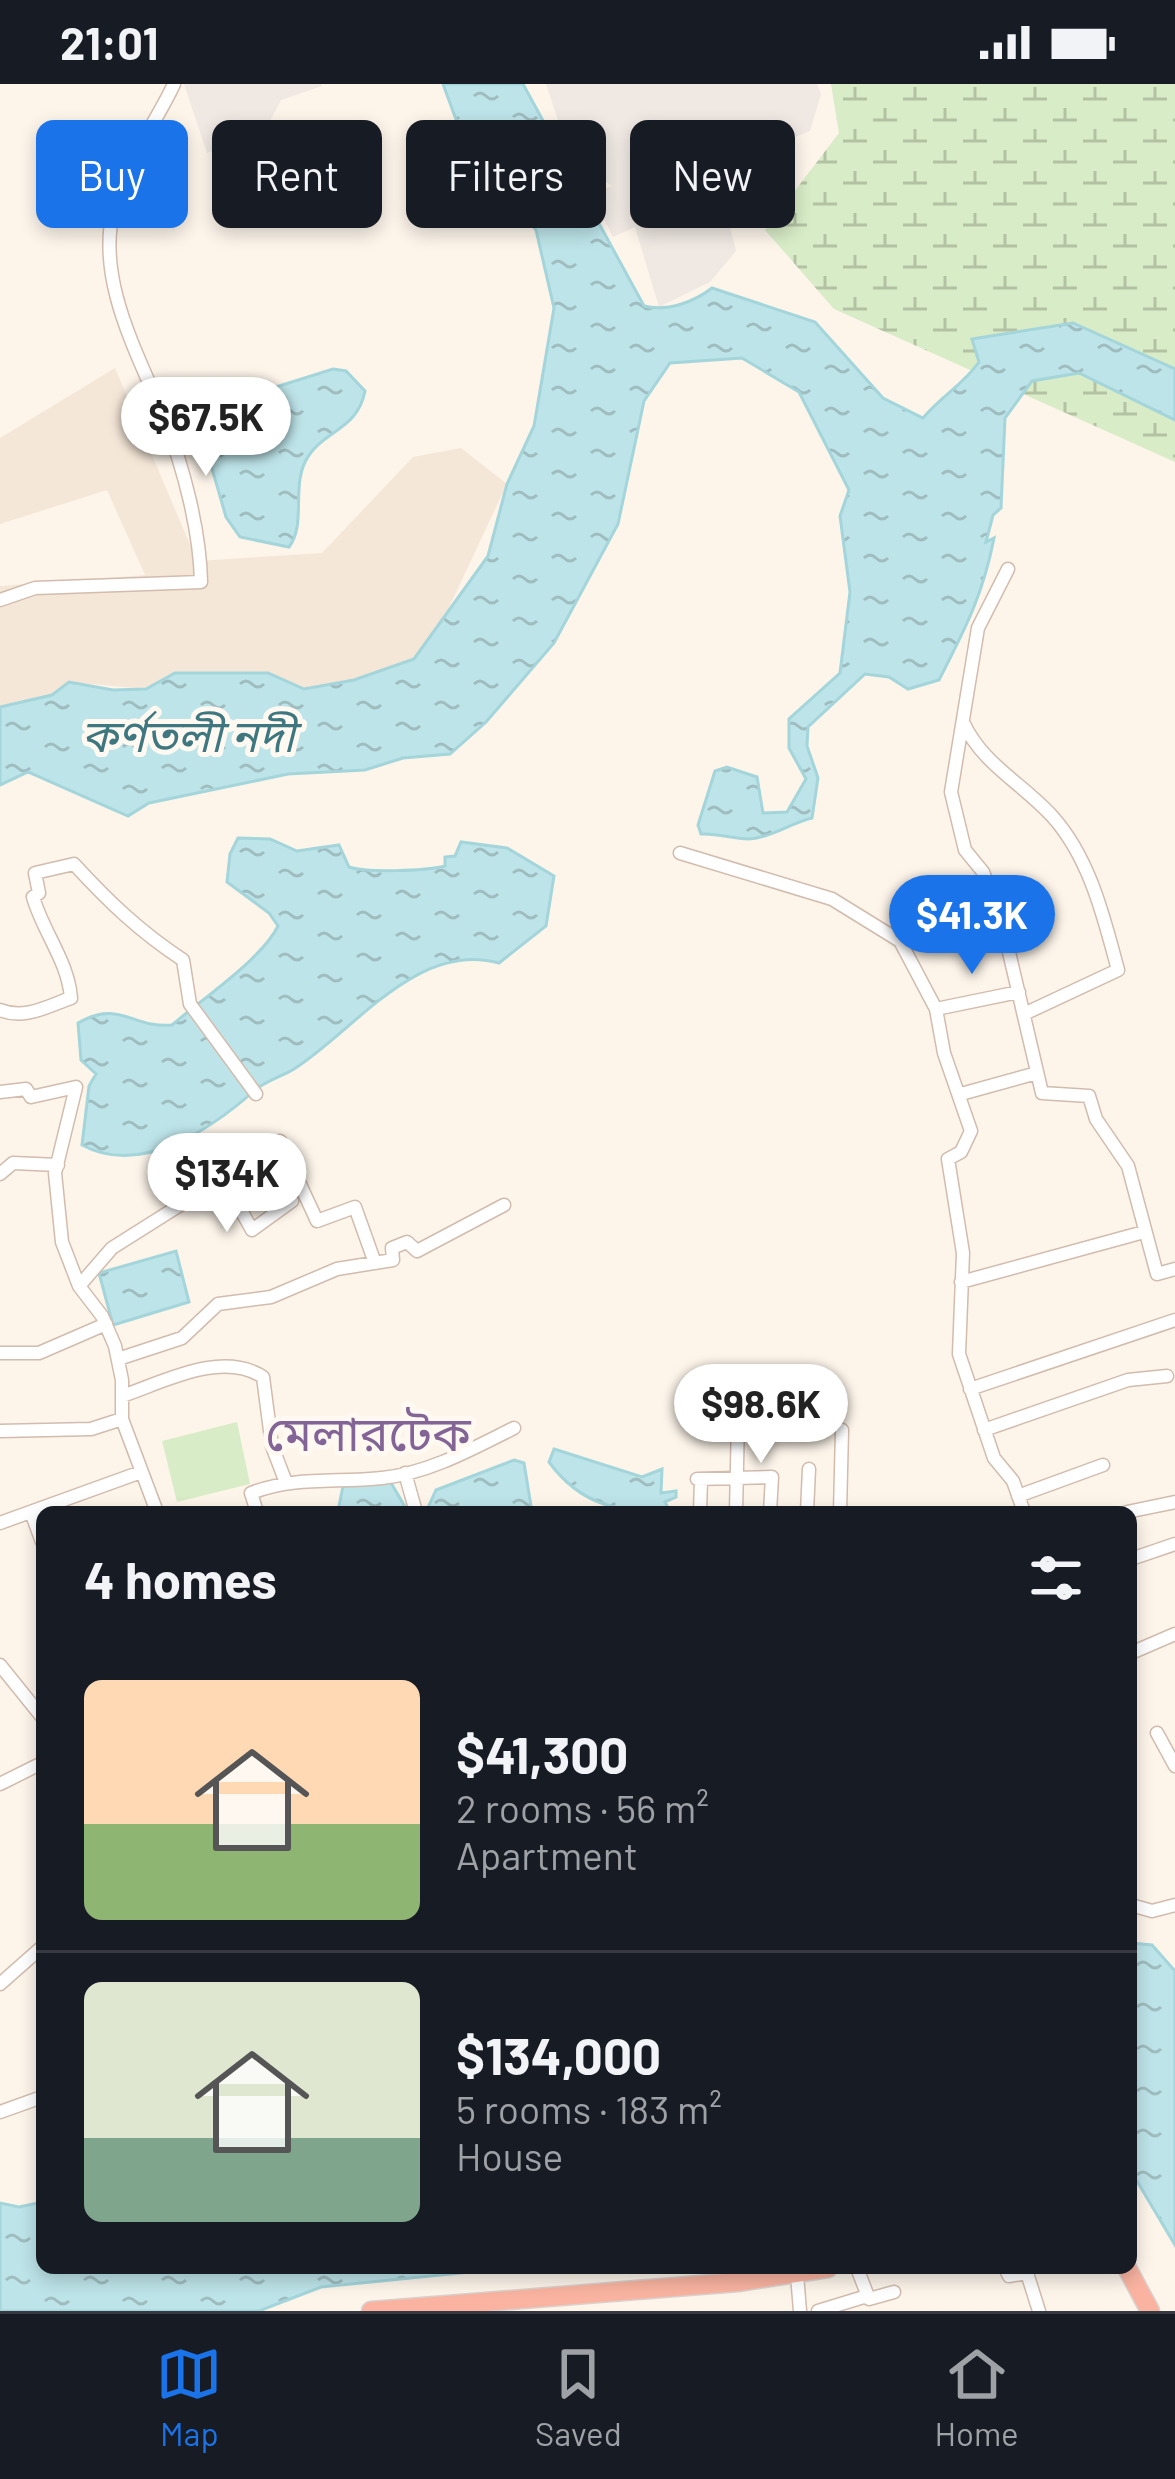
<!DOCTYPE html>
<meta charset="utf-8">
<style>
:root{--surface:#171b24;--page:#20242c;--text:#f1f3f6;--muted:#9ea1a6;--line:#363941;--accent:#1a73e8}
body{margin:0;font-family:Barlow,"Noto Sans Bengali",sans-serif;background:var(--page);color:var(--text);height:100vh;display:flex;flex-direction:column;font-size:45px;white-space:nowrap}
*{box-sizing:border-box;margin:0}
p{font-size:39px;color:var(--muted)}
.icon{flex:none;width:66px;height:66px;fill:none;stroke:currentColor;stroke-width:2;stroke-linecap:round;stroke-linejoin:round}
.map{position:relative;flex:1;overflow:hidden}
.details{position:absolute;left:36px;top:1422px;width:1101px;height:768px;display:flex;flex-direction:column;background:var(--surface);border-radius:18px;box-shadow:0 6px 18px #0003}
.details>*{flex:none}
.hud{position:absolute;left:36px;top:36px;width:1104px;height:108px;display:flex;gap:24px}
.price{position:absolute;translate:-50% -102px;padding:0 27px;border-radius:42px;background:#fff;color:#222;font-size:39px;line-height:78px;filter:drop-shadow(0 3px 6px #0008)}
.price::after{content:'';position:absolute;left:50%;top:72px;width:36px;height:27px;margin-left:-18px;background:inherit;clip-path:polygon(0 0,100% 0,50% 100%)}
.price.selected{background:var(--accent);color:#fff}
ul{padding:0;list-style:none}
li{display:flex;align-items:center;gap:36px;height:300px;padding:0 48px}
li+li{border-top:3px solid var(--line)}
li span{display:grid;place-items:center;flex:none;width:336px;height:240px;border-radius:18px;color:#555}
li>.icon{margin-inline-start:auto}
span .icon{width:144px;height:144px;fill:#fffc;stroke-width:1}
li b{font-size:51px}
h2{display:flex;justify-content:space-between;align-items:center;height:144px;padding:0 48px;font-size:51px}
.chip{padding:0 42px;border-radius:18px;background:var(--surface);box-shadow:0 6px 18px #0003;font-size:42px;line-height:108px}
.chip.selected{background:var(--accent);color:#fff}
.status{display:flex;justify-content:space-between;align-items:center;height:84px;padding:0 60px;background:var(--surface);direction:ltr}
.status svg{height:33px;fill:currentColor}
.tab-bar{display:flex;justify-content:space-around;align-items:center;height:168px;border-top:3px solid var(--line);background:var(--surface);font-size:33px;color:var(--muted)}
.tab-bar a{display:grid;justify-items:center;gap:6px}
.tab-bar .selected{color:var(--accent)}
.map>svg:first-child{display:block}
.residential{fill:#f5e7d8}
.industrial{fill:#efe8e3}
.wetland{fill:url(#wetland-marsh)}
.park{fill:#d8ecc7}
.water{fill:url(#water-ripples);stroke:#a3d5db;stroke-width:3}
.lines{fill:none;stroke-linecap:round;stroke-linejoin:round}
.minor-casing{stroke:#d1bcae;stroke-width:15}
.highway-casing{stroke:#dad1cd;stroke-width:21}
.minor{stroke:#fff;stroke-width:12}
.highway{stroke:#f9b3a0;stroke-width:18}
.labels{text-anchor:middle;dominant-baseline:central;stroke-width:10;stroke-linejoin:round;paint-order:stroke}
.water-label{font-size:45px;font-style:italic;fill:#3e777f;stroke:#fff9f2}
.quarter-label{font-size:48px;fill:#836496;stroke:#fff9f2}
</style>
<div class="status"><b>21:01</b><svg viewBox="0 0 49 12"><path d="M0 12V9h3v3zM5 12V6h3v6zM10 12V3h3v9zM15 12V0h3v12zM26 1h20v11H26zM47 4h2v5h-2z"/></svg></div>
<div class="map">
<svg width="1175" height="2227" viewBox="0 0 1175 2227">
<defs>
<pattern id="wetland-marsh" width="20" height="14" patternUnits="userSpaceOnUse" patternTransform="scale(3)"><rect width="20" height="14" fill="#d8ecc7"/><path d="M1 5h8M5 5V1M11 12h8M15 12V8" fill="none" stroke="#b4c2a4"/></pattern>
<pattern id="water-ripples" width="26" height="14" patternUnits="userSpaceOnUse" patternTransform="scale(3)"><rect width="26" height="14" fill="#bde4e9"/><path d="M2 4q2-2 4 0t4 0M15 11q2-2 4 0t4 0" fill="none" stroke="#9fbcbf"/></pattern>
</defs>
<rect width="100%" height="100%" fill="#fdf5ea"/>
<path class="residential" d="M115,284L197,477L322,469L413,373L461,364L507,400L444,534L414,575L354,596L304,605L268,589H175L146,605L69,598L52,611L0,623V502L145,491L107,406L0,440V354Z"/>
<path class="industrial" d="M184,0H321L322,2L281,16L265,46L207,69Z
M546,0H817L821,10L810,47L678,100L686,116L720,102L736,167L710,198L659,223L635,143L613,153L591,109L612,102L571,75Z"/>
<path class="wetland" d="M831,0H1175V378L834,225L765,146L839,49Z"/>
<path class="park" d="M237,1338L250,1400L177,1418L162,1357Z"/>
<path class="water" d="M443,0H523L644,222C667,228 694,218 712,204L815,238L883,314L923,334C941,312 963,301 979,278L972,255L1073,239L1175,285V336L1079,289L1032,297L1005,334L1001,424L993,431L986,458L994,454C983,511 965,545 939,596L908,605L889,593L865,590L808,643L807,662L818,694L812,734C791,739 770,754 748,755C733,755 718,749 701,750L698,741L715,687L727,683L757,693L763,729L787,728L806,695L789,664V635L840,589L850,508L840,432L849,406L799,308L742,274L670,279L644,317L618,440L554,559L486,638L450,670L403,674L365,686L288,690L149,719L128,732L28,688L0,701V623L52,611L69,598L113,606L146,605L175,589H268L304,605L354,596L414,575L488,472L507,400L534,342L554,224L536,146L465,60Z
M333,285L346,287L365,307C357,348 322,345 305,378C292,405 306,441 289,463L240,453L226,433L211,381L183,353L184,347L276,303Z
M238,754L270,755L297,767L339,761L349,783C367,789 425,787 445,782V773L455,772L461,758L507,764L554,792L546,842L499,879C418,856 354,947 294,985C281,993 265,997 254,1007C211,1045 141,1093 82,1061L89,1002L96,990L81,976L78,939C120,915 133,945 172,941C202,915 262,875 278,842L269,829L227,798L230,770Z
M176,1167L189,1218L113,1241L99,1189Z
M554,1365L642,1393L662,1385L661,1409L676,1407V1413L665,1418L670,1428C619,1428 581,1422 549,1378Z
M514,1376L524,1379L532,1428H426L436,1406Z
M390,1397L408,1428L338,1427L343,1402Z
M1131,1859L1152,1861L1175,1887V2161L1131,2087Z
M42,2118V2184H511L321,2203L259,2227H0V2119L19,2123Z"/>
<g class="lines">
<defs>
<path id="minor" d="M1008,485L978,544L951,708L965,766L983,788L1001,834L1042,1009L1089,1012L1096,1035L1128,1082L1157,1190L1175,1185
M0,516L35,504L201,498C200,447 184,385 165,336C139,271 95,197 114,124C125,77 154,43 174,0
M963,638C982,680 1022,699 1052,732C1090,774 1104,834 1118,886L1024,930
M680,769L832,815L900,857L936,925L944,969L971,1047L961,1068L948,1075L963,1169L959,1270L994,1374L1013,1397L1024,1428
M936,925L1019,908
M0,926C25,936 48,922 71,914C68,877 43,848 33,813L39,809L35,789L74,780C108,817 139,847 183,876L190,920L256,1010
M0,1008L26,1005L31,1013L76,1003L55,1089L62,1158L79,1202L102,1232L115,1262L122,1296V1335L157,1428
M961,1010L1037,989
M0,1090L13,1079L58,1081
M961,1198L1144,1148
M79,1202L112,1164L223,1094L252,1146L292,1117L266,1063L280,1057L317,1137L355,1123L375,1179
M0,1269H39L106,1240
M118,1275L182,1254L218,1220L271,1213L337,1185L393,1176L392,1164L407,1158L417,1167L504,1121
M970,1305L1175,1236
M122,1312C164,1298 221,1266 263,1293L272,1362L285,1396
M984,1346L1128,1296L1167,1292
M0,1347L91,1345L122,1335
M405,1389L416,1428
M697,1395L772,1393L770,1428
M1018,1412L1103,1381
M31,1428L42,1458
M257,1428L251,1409C296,1392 335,1399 382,1394C429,1389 472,1365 514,1344
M700,1428L701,1395
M736,1428L738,1335
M807,1428L809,1385
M840,1428L842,1346
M1127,1428L1175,1418
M0,1439L141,1388
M1131,1475L1175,1460
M1131,1569L1175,1550
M0,1581L42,1633
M1157,1649L1175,1682
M0,1700L42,1679
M1131,1821L1152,1827L1175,1821
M0,1900L42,1863
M0,2028L42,2013
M857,2184L869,2215L894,2208
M1005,2184L1009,2192L1027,2189L1039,2227
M797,2191L800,2227
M818,2227L867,2212"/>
<path id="highway" d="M1127,2184L1150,2227
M371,2227L738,2198L828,2184"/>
</defs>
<use href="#minor" class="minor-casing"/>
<use href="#highway" class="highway-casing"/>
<use href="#minor" class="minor"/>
<use href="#highway" class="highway"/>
</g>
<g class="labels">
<g class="water-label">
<text x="188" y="650">কর্ণতলী নদী</text>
</g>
<g class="quarter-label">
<text x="368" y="1348">মেলারটেক</text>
</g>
</g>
</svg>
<b class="price" style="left:206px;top:395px">$67.5K</b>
<b class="price selected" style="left:972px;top:893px">$41.3K</b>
<b class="price" style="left:227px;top:1151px">$134K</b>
<b class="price" style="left:761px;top:1382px">$98.6K</b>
<div class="hud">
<a class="chip selected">Buy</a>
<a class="chip">Rent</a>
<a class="chip">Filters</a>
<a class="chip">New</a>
</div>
<section class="details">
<h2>4 homes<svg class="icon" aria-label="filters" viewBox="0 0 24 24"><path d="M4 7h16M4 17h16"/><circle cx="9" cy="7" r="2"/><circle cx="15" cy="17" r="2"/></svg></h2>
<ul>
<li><span style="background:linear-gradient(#ffd9b3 60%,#8fb573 0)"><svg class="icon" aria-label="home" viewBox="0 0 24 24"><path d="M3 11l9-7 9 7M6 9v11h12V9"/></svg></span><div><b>$41,300</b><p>2 rooms · 56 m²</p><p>Apartment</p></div></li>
<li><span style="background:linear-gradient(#dfe7d0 65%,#7fa58c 0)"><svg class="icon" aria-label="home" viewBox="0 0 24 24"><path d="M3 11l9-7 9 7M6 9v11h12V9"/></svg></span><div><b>$134,000</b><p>5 rooms · 183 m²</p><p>House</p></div></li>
</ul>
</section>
</div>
<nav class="tab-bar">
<a class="selected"><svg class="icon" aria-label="map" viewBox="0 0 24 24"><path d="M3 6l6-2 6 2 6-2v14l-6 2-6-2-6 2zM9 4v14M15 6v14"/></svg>Map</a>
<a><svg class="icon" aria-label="saved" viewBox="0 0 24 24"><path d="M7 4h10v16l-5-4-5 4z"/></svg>Saved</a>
<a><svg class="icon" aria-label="home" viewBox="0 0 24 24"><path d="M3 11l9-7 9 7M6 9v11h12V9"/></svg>Home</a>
</nav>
